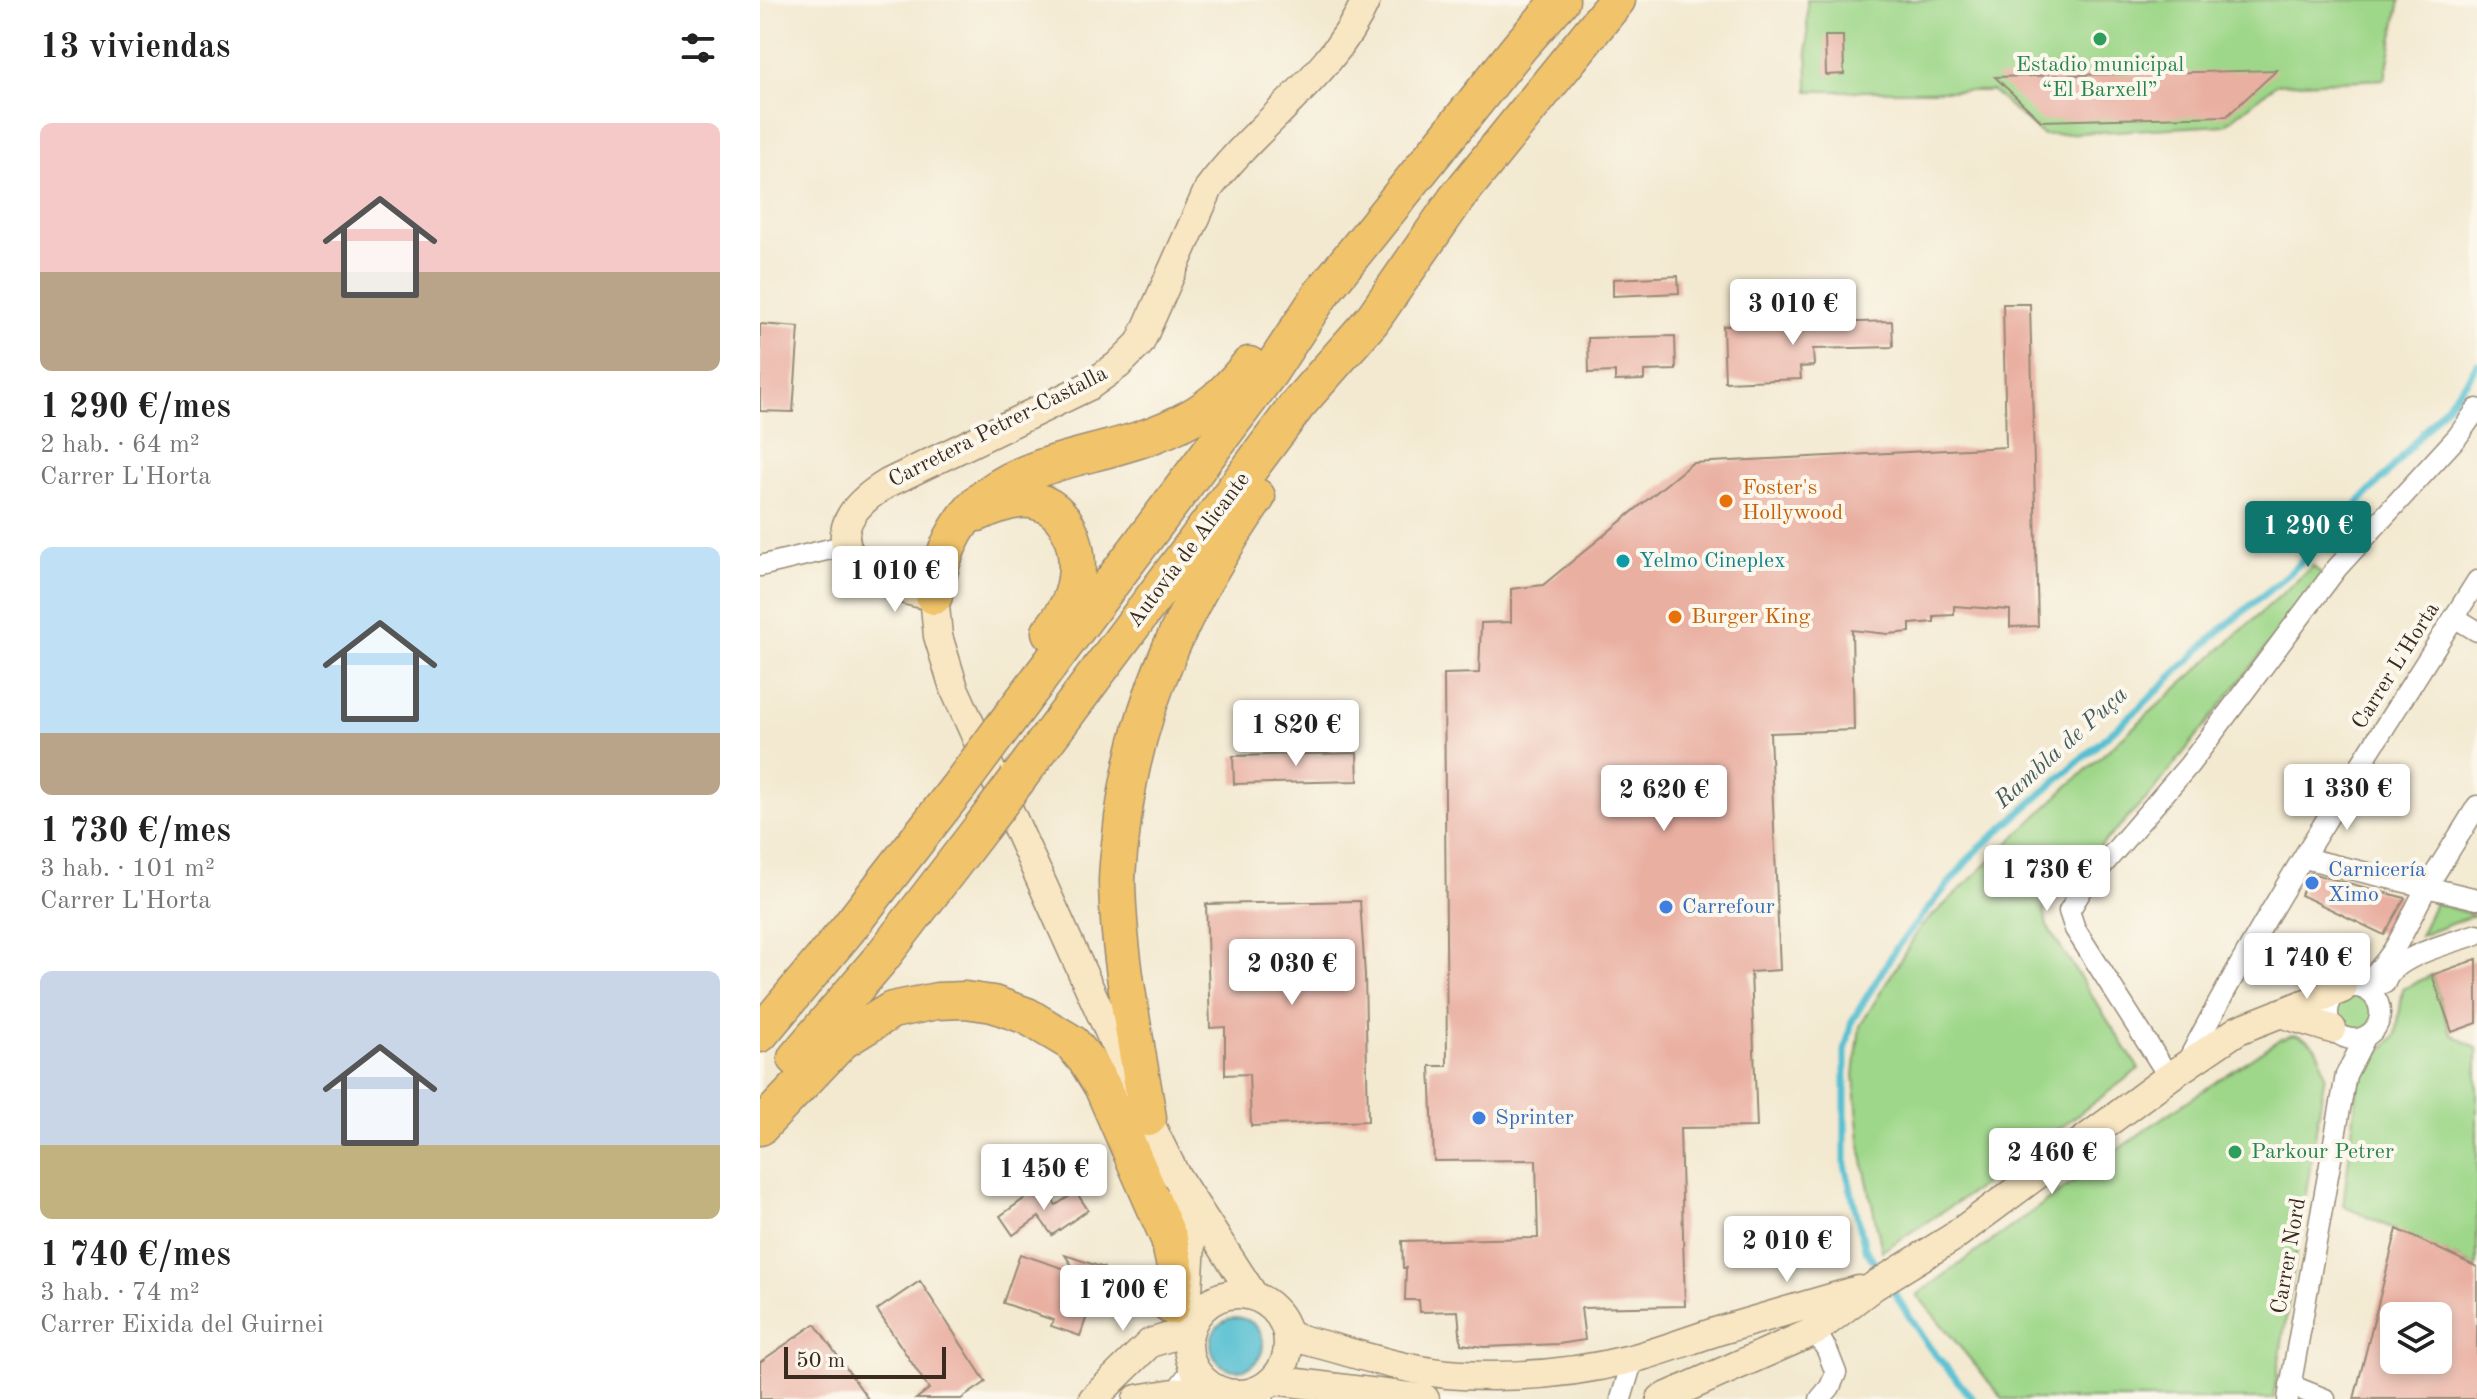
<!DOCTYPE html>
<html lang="es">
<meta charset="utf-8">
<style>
:root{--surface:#fff;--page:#f2f2f2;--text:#222;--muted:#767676;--accent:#0f766e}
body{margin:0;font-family:"Old Standard TT",serif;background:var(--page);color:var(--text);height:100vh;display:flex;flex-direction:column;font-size:30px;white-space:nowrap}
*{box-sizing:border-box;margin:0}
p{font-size:26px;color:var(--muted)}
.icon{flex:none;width:44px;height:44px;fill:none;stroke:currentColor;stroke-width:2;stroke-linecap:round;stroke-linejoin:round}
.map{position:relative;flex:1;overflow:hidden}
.drawer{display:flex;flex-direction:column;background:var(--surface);width:760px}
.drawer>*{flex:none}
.fabs{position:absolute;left:1620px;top:1302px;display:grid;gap:16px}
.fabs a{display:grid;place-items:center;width:72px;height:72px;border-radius:12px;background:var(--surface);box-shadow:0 4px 12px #0003;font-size:40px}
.scale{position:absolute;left:24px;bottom:20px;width:162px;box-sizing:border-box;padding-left:8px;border:4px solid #3b2a1e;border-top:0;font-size:22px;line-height:28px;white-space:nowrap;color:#3b2a1e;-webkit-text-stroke:6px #fbf7ec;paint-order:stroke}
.price{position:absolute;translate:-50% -68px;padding:0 18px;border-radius:8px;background:#fff;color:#222;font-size:26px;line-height:52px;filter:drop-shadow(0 2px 4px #0008)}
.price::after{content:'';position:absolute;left:50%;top:48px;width:24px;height:18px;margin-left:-12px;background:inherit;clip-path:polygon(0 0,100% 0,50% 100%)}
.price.selected{background:var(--accent);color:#fff}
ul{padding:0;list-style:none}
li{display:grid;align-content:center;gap:16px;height:424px;padding:0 40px}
li span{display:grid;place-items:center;height:248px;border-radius:12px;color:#555}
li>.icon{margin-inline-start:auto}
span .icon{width:144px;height:144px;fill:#fffc;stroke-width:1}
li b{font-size:34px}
h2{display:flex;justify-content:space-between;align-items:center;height:96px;padding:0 40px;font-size:34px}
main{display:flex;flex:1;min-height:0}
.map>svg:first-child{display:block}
.green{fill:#9ed789;stroke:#6c8054;stroke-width:2}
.water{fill:#55bfd1;stroke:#487478;stroke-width:2}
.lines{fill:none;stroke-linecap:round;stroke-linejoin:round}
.stream{stroke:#55bfd1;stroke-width:7}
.building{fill:#e9afa1;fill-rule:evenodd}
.street-casing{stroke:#978a77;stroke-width:23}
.secondary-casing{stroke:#978a77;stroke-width:31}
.highway-casing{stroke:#978a77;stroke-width:39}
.street{stroke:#fff;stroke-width:20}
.secondary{stroke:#f9e7c3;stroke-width:28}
.highway{stroke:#f1c36a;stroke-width:36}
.highway-bridge-casing{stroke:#978a77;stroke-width:39;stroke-linecap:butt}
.highway-bridge{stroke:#f1c36a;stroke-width:36}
.leisure-dot{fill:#2e9e5b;stroke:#fbf7ec;stroke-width:3}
.food-dot{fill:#e8710a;stroke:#fbf7ec;stroke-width:3}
.culture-dot{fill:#0f9aa8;stroke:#fbf7ec;stroke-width:3}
.shop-dot{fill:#3f7fe0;stroke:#fbf7ec;stroke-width:3}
.labels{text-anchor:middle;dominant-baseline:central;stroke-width:8;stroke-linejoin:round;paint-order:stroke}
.leisure-label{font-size:22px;fill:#27864d;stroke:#fbf7ec}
.street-label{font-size:22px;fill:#3b2a1e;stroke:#fbf7ec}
.food-label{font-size:22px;fill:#c56008;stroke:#fbf7ec;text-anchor:start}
.culture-label{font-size:22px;fill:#0d838f;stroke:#fbf7ec;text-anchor:start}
.shop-label{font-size:22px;fill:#366cbe;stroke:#fbf7ec;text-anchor:start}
.water-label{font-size:24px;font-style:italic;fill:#445e5d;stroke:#fbf7ec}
</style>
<main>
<section class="drawer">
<h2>13 viviendas<svg class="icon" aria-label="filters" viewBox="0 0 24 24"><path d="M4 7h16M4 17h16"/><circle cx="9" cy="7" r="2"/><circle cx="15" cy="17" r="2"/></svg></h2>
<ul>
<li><span style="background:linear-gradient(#f6c9c9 60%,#b9a48a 0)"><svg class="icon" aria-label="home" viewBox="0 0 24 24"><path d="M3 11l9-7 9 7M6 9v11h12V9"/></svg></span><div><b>1 290 €/mes</b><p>2 hab. · 64 m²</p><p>Carrer L'Horta</p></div></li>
<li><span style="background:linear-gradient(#bfe0f5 75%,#b9a48a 0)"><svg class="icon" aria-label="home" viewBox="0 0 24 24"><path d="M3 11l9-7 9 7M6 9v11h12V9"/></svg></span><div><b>1 730 €/mes</b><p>3 hab. · 101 m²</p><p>Carrer L'Horta</p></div></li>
<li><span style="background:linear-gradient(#c9d6e8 70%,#c2b280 0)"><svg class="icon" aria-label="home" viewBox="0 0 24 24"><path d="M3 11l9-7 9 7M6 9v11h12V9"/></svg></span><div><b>1 740 €/mes</b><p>3 hab. · 74 m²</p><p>Carrer Eixida del Guirnei</p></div></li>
</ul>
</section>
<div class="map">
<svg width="1717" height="1399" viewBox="0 0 1717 1399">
<rect width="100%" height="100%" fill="#fbf7ec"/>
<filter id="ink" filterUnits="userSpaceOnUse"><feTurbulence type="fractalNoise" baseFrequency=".0125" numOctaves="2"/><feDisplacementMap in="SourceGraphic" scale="16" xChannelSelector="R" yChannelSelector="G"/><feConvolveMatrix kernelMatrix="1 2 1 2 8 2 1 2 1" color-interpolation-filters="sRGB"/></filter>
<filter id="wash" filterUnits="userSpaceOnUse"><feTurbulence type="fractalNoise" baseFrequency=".006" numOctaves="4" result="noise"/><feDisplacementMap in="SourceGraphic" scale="32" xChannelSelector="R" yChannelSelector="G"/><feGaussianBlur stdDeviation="1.8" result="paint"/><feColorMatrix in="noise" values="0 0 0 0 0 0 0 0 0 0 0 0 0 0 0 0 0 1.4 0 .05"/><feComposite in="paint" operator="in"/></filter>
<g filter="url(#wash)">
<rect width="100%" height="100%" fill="#f3e9d0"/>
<path class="green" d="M1047,0H1640L1625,79L1516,84L1465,125L1283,135L1232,91H1048Z
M1553,566L1563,576L1391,794L1283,905L1287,926L1379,1069L1223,1185L1122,1251L1101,1151L1094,1075L1100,1026L1160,928L1305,789Z
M1675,903L1714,915L1660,936Z
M1672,975L1691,1034L1717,1048V1267L1583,1206L1599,1075L1636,1035L1643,989Z
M1573 1013a21 21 0 1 1 42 0a21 21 0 1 1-42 0Z
M1533,1035C1556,1038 1560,1053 1565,1074L1513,1399H1243L1157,1295L1399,1120L1520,1039Z"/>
<path class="water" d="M451 1344a26 26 0 1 1 52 0a26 26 0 1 1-52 0Z"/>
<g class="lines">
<path class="stream" d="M1123,1275L1105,1248L1085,1165V1051L1092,1021L1137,947L1213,854L1378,709L1457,633L1530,573L1628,473L1707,381L1717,364
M1129,1285L1170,1348L1213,1399"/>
</g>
<g id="blocks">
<path class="building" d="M1065,36H1083L1084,74L1066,75Z
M1517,70L1467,116L1281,121L1235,77Z
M918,276L919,293L853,296V279Z
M1243,304H1270L1278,626L1250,627V610L1194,606V615L1174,616V622L1150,624V632L1128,634L1092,630L1094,730L1010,733L1020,970L991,972L997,1127L920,1128L925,1306L821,1308L825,1340L799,1344L724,1347L701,1344L698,1311L660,1312L659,1300H645L646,1268H643L642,1241L778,1238L776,1160L674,1161L670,1066H687L684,674L719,673L721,623L751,622V589L783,585L932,463L1246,447Z
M1132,321L1133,347L1053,349L1054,366L1040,367L1041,379L965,382L963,326Z
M0,324L39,327L33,412L0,411Z
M915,336L916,370L884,371V380L855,381V372L829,373L828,338Z
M597,753L598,781L474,784L473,756Z
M1550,873L1645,898L1624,935L1541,895Z
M600,901L605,975L608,1121L491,1126L489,1074L465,1075V1027L450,1028L446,904Z
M1717,959V1023L1692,1032L1672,975Z
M282,1186L296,1205L316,1192L328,1210L292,1235L279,1217L253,1235L240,1216Z
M1637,1229L1717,1267V1399H1594ZM1634,1316H1678V1360H1634Z
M260,1254L317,1273L305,1255L344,1268L320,1336L291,1326L293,1320L243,1303Z
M160,1281L226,1382L201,1399H156L169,1389L117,1310Z
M55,1324L108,1399H0V1362Z"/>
</g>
</g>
<g filter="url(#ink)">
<use href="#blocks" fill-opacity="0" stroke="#978a77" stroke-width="2"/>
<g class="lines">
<defs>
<path id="street" d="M0,566L87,545
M1694,617L1717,631
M1544,858L1717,899
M1625,983C1633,956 1692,943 1717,934
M1568 1013a26 26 0 1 1 52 0a26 26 0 1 1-52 0Z
M1600,987C1638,956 1645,926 1668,885C1684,859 1701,833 1717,806
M1427,1062C1513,896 1618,739 1717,581
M1409,1077L1315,929L1309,911L1323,888L1429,765L1577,568L1698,436L1717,409
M1055,1331L1067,1350L1076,1373L1070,1387L1060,1399
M1530,1385L1565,1399
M410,1399L433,1368
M503,1399L504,1388
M861,1399L873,1359
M1528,1399L1586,1075L1606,1036"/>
<path id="secondary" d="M1520,1013L1572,1029
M421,1194L431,1244L428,1291
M428 1344a50 50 0 1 1 100 0a50 50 0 1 1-100 0Z
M494,1296L415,1174L397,1138L194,688L178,636L174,596C101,586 41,535 128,483L329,386L358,365L380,343L449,188C498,122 573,76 606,0
M528,1336C585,1349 642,1372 701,1375C757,1378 816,1373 871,1359C900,1352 929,1340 958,1331C1005,1317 1052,1304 1099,1290
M514,1380L665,1399
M333,1399L390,1343L429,1331
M377,1399L451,1387
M901,1399L1055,1331L1114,1286L1192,1238L1409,1077L1478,1030L1582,989"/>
<path id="highway" d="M218,513C231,507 245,502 259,500C308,496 324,551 314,589C310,606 300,619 290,632
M174,596C199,442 328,475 430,418C455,404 472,386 489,365
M240,731L509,373L561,294L761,45L801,0
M257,780L538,404L612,320L696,199L857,0
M0,1034L88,929L200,785
M36,1058L122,957L221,828
M388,1118C376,1040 359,963 357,884C357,862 361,839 363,818C378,698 429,595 497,497
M0,1127L82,1041L132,1010L177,1001L205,1000L233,1004L267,1016L312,1043L326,1060L342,1086L409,1239L416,1272L411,1306"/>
</defs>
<use href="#street" class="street-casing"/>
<use href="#secondary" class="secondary-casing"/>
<use href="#highway" class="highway-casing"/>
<use href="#street" class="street"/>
<use href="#secondary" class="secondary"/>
<use href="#highway" class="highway"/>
<defs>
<path id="highway-bridge" d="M200,785L240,731
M221,828L257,780"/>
</defs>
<use href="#highway-bridge" class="highway-bridge-casing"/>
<use href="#highway-bridge" class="highway-bridge"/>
</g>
</g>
<g class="leisure-dot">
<circle cx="1340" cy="39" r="8"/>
<circle cx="1475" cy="1152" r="8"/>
</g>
<g class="food-dot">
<circle cx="966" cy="501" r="8"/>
<circle cx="915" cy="617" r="8"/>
</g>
<circle class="culture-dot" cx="863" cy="561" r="8"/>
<g class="shop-dot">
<circle cx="1552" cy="883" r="8"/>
<circle cx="906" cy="907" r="8"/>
<circle cx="719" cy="1118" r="8"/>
</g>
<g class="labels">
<g class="leisure-label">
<text x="1340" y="65">Estadio municipal<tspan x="1340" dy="25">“El Barxell”</tspan></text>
<text x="1491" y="1152" text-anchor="start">Parkour Petrer</text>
</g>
<g class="street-label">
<text transform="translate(238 427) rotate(-27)">Carretera Petrer-Castalla</text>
<text transform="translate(429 550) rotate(-53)">Autovía de Alicante</text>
<text transform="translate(1636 666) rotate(-58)">Carrer L'Horta</text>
<text transform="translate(1529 1256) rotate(-80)">Carrer Nord</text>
</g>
<g class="food-label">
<text x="982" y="488">Foster's<tspan x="982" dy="25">Hollywood</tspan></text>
<text x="931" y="617">Burger King</text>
</g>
<g class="culture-label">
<text x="879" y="561">Yelmo Cineplex</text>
</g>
<g class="shop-label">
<text x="1568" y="870">Carnicería<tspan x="1568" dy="25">Ximo</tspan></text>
<text x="922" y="907">Carrefour</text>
<text x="735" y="1118">Sprinter</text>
</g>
<g class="water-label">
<text transform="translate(1302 748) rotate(-42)">Rambla de Puça</text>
</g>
</g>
</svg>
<div class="fabs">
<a><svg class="icon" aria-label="layers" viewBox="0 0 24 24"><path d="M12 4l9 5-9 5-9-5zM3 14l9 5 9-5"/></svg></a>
</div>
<div class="scale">50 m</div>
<b class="price" style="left:1033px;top:347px">3 010 €</b>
<b class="price selected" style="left:1548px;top:569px">1 290 €</b>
<b class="price" style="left:135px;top:614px">1 010 €</b>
<b class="price" style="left:536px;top:768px">1 820 €</b>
<b class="price" style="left:1587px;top:832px">1 330 €</b>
<b class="price" style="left:904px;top:833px">2 620 €</b>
<b class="price" style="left:1287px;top:913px">1 730 €</b>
<b class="price" style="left:1547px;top:1001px">1 740 €</b>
<b class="price" style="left:532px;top:1007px">2 030 €</b>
<b class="price" style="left:1292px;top:1196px">2 460 €</b>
<b class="price" style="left:284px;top:1212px">1 450 €</b>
<b class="price" style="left:1027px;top:1284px">2 010 €</b>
<b class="price" style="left:363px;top:1333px">1 700 €</b>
</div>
</main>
